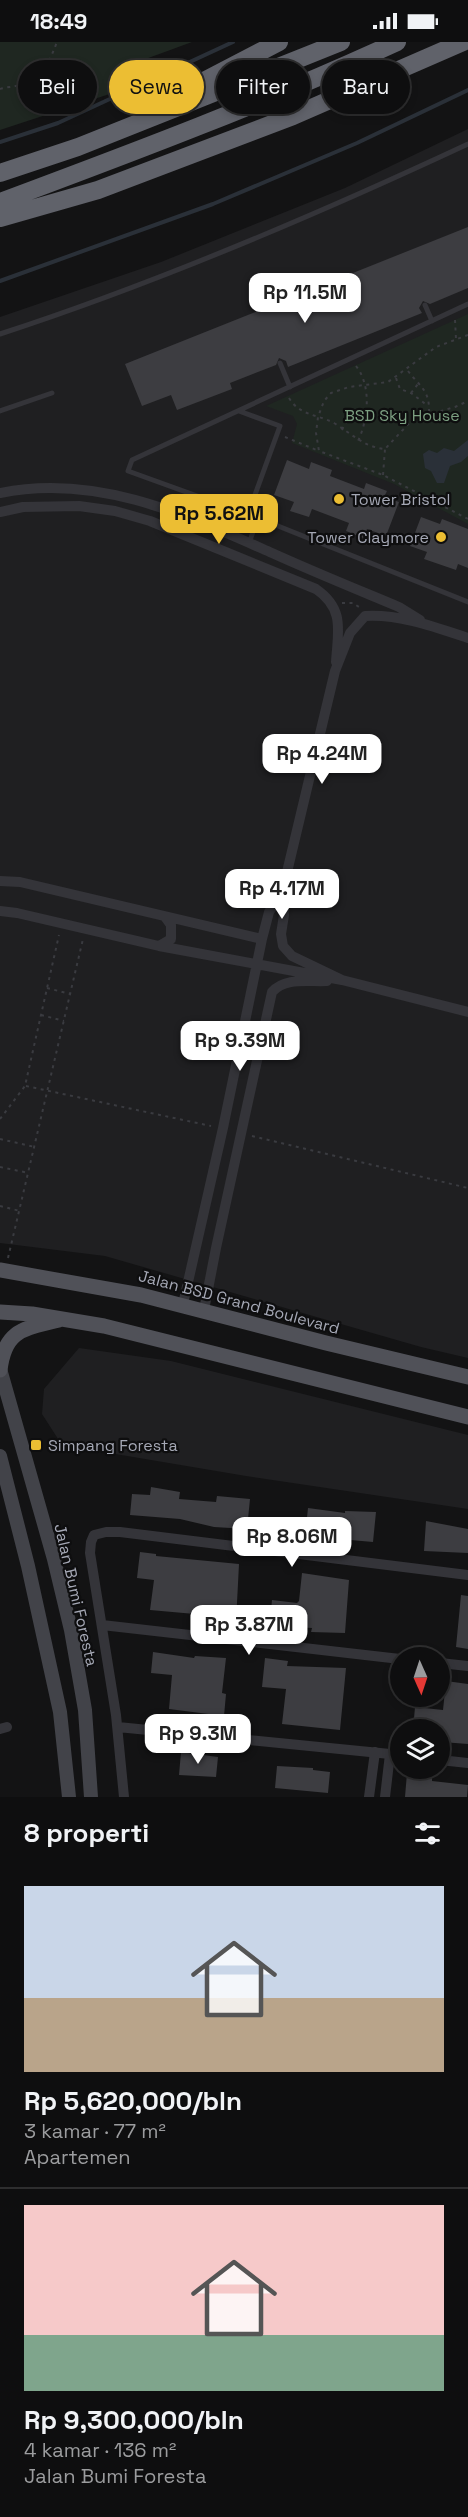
<!DOCTYPE html>
<html lang="id">
<meta charset="utf-8">
<style>
:root{--surface:#0e0e0f;--page:#1c1c1d;--text:#f1f3f6;--muted:#9b9c9e;--line:#2e2e2f;--accent:#ecbe33}
body{margin:0;font-family:"Space Grotesk",sans-serif;background:var(--page);color:var(--text);height:100vh;display:flex;flex-direction:column;font-size:22px;white-space:nowrap}
*{box-sizing:border-box;margin:0}
p{font-size:20px;color:var(--muted)}
.icon{flex:none;width:33px;height:33px;fill:none;stroke:currentColor;stroke-width:2;stroke-linecap:round;stroke-linejoin:round}
.map{position:relative;height:1755px;overflow:hidden}
.drawer{display:flex;flex-direction:column;background:var(--surface);flex:1}
.drawer>*{flex:none}
.top-card{position:absolute;left:18px;top:18px;width:432px;height:54px;display:flex;gap:12px}
.needle{width:39px;rotate:177deg}
.fabs{position:absolute;left:390px;top:1605px;display:grid;gap:12px}
.fabs a{display:grid;place-items:center;width:60px;height:60px;border-radius:50%;background:var(--surface);box-shadow:0 3px 9px #0003,0 0 0 2px var(--line);font-size:30px}
.price{position:absolute;translate:-50% -51px;padding:0 14px;border-radius:12px;background:#fff;color:#222;font-size:20px;line-height:39px;filter:drop-shadow(0 2px 3px #0008)}
.price::after{content:'';position:absolute;left:50%;top:36px;width:18px;height:14px;margin-left:-9px;background:inherit;clip-path:polygon(0 0,100% 0,50% 100%)}
.price.on{background:var(--accent);color:#111}
ul{padding:0;list-style:none}
li{display:grid;align-content:center;gap:12px;height:318px;padding:0 24px}
li+li{border-top:2px solid var(--line)}
li span{display:grid;place-items:center;height:186px;border-radius:0px;color:#555}
li>.icon{margin-inline-start:auto}
span .icon{width:108px;height:108px;fill:#fffc;stroke-width:1}
li b{font-size:26px}
h2{display:flex;justify-content:space-between;align-items:center;height:72px;padding:0 24px;font-size:26px}
.pill{padding:0 21px;border-radius:27px;background:var(--surface);box-shadow:0 3px 9px #0003,0 0 0 2px var(--line);font-size:21px;line-height:54px}
.pill.on{background:var(--accent);color:#111}
.status{display:flex;justify-content:space-between;align-items:center;height:42px;padding:0 30px;background:var(--surface);direction:ltr}
.status svg{height:16px;fill:currentColor}
.map>svg:first-child{display:block}
.built{fill:#1f1f21}
.green{fill:#1f2721}
.water{fill:#2a3038}
.lines{fill:none;stroke-linecap:round;stroke-linejoin:round}
.stream{stroke:#2a3038;stroke-width:4}
.building{fill:#3d3d41}
.path{stroke:#3a3b40;stroke-width:2;stroke-dasharray:3 4.5;stroke-linecap:butt}
.service{stroke:#343439;stroke-width:5}
.minor{stroke:#343439;stroke-width:10}
.secondary{stroke:#424349;stroke-width:14}
.primary{stroke:#505158;stroke-width:15}
.motorway{stroke:#60626a;stroke-width:18}
.poi-dot{fill:#ecbe33;stroke:#0e0e0f;stroke-width:2}
.labels{text-anchor:middle;dominant-baseline:central;stroke-width:4.5;stroke-linejoin:round;paint-order:stroke}
.park-label{font-size:16px;fill:#7c9f81;stroke:#0e0e0f}
.poi-label{font-size:16px;fill:#a5a8b5;stroke:#0e0e0f;text-anchor:start}
.street-label{font-size:16px;fill:#a5a8b5;stroke:#0e0e0f}
</style>
<div class="status"><b>18:49</b><svg viewBox="0 0 49 12"><path d="M0 12V9h3v3zM5 12V6h3v6zM10 12V3h3v9zM15 12V0h3v12zM26 1h20v11H26zM47 4h2v5h-2z"/></svg></div>
<div class="map">
<svg width="468" height="1755" viewBox="0 0 468 1755">
<rect width="100%" height="100%" fill="#131314"/>
<path class="built" d="M468,87V1316L421,1305L105,1214L0,1201V275L161,220L345,146Z
M79,1306L171,1319L468,1393V1467L246,1434L62,1403L42,1372L44,1347Z"/>
<path class="green" d="M0,0H192L132,22L140,42L0,88Z
M468,272V482L394,442L292,401L297,382L293,374L266,364Z"/>
<path class="water" d="M468,398V414L461,420L450,424L444,441H437L431,429L425,426L423,412L429,408L437,411L444,406L454,409Z"/>
<g class="lines">
<path class="stream" d="M0,100L58,81L233,0
M0,239L213,162L357,101L468,48"/>
</g>
<path class="building" d="M468,185V246L430,262L423,259L419,266L422,271L288,325L286,319L279,316L276,323L230,341L232,347L177,368L171,353L142,364L125,322Z
M287,418L309,427L311,420L332,428L330,434L364,447L366,441L387,449L384,455L399,460L386,494L367,487L363,496L346,489L349,481L312,467L309,475L290,469L294,460L274,453Z
M421,475L440,482L442,477L468,487V526L458,522L456,528L424,517L427,510L410,504Z
M151,1445L180,1450L179,1457L216,1460L217,1454L250,1457L247,1487L214,1485L180,1477L130,1473L132,1452L150,1453Z
M308,1466L345,1471V1469L376,1470L373,1500L305,1494Z
M426,1479L468,1487V1511L424,1509Z
M140,1510L156,1512V1514L239,1522L236,1580L206,1573L150,1568L154,1538L137,1536Z
M302,1531L349,1538L345,1591L311,1590L312,1586L295,1585V1581L270,1579L272,1558L297,1561L299,1559Z
M461,1553L468,1554V1607L456,1605Z
M153,1610L194,1616L195,1614L226,1616L222,1651L226,1652L224,1674L169,1667L172,1633L151,1631Z
M265,1616L288,1619L287,1624L346,1626L340,1688L282,1682L286,1647L262,1645Z
M446,1639L468,1642V1702L442,1700L443,1688H413L415,1665L443,1668Z
M181,1710L218,1715L216,1735L179,1733Z
M277,1724L313,1726V1728L330,1730L328,1751L275,1746Z
M407,1731L432,1734V1739L468,1743L467,1755H405Z"/>
<g class="lines">
<path class="path" d="M0,47C6,45 13,45 20,43C43,38 49,20 57,0
M455,278L456,297
M468,293L436,305L388,340L349,345L331,351L324,359L318,375L316,391L319,409L383,433L468,477
M356,324C372,344 368,378 358,399
M408,329C421,346 430,348 429,372
M396,336L400,347L411,351L428,364
M411,351L418,342
M289,356C300,374 317,372 334,381C352,392 364,405 385,407L413,377L455,365L468,359
M342,388C347,376 354,372 366,368
M285,395L319,409
M383,433L385,407
M342,561H353L359,565
M47,946L70,952
M41,973L64,979
M26,1044L211,1084
M0,1077L25,1044L59,893
M252,1094L468,1146
M0,1097L35,1105
M0,1125L29,1131
M0,1164L20,1169
M8,1216L83,897"/>
<path class="service" d="M468,262L132,418L128,429L258,476L468,560
M425,263L432,279
M0,292C160,240 316,173 468,102
M280,321L290,345
M0,369L52,351
M239,369L280,384L248,472
M228,492L236,468
M249,501L258,476"/>
<path class="minor" d="M0,451C97,431 186,473 272,511C314,530 356,547 399,565L420,578
M0,470L23,465L79,464L115,469L150,479L316,547C345,567 338,589 336,620
M0,839L20,840L262,897
M0,869L17,871L159,904L342,938L468,970
M159,904L171,897V883L166,876
M342,938L292,914L283,904L281,892L284,873L282,851L335,629L350,591L365,574C400,572 435,585 468,596
M183,1262L223,1086L262,897L269,870L282,851
M204,1268L216,1206L272,950C285,935 308,940 327,939
M102,1583L400,1617
M440,1621L468,1624
M118,1685L400,1713
M0,1687L7,1685
M440,1718L468,1721
M124,1755L116,1673L90,1511L91,1500L94,1493L106,1490H120L468,1533
M369,1755L375,1710
M385,1755L390,1712"/>
<path class="secondary" d="M0,1327L54,1517L71,1588L85,1668L91,1755
M0,1414L28,1524L60,1670L69,1755"/>
<path class="primary" d="M0,1228L141,1253L326,1301L468,1335
M0,1270L32,1272L104,1284L468,1375
M0,1328C5,1287 24,1287 59,1278"/>
<path class="motorway" d="M154,65L279,0
M0,131L78,105L341,0
M0,160C134,110 267,60 397,0
M0,176L98,148L293,74L463,0"/>
</g>
<g class="poi-dot">
<circle cx="339" cy="457" r="6"/>
<circle cx="441" cy="495" r="6"/>
<rect x="30" y="1397" width="12" height="12" rx="3"/>
</g>
<g class="labels">
<g class="park-label">
<text x="402" y="373">BSD Sky House</text>
</g>
<g class="poi-label">
<text x="351" y="457">Tower Bristol</text>
<text x="429" y="495" text-anchor="end">Tower Claymore</text>
<text x="48" y="1403">Simpang Foresta</text>
</g>
<g class="street-label">
<text transform="translate(239 1260) rotate(15)">Jalan BSD Grand Boulevard</text>
<text transform="translate(76 1553) rotate(77)">Jalan Bumi Foresta</text>
</g>
</g>
</svg>
<div class="fabs">
<a><svg class="needle" viewBox="-14 -14 28 28"><path d="M0-13l5 13h-10z" fill="#e53935"/><path d="M0 13l5-13h-10z" fill="#9b9c9e"/></svg></a>
<a><svg class="icon" aria-label="layers" viewBox="0 0 24 24"><path d="M12 4l9 5-9 5-9-5zM3 14l9 5 9-5"/></svg></a>
</div>
<b class="price" style="left:305px;top:282px">Rp 11.5M</b>
<b class="price on" style="left:219px;top:503px">Rp 5.62M</b>
<b class="price" style="left:322px;top:743px">Rp 4.24M</b>
<b class="price" style="left:282px;top:878px">Rp 4.17M</b>
<b class="price" style="left:240px;top:1030px">Rp 9.39M</b>
<b class="price" style="left:292px;top:1526px">Rp 8.06M</b>
<b class="price" style="left:249px;top:1614px">Rp 3.87M</b>
<b class="price" style="left:198px;top:1723px">Rp 9.3M</b>
<div class="top-card">
<a class="pill">Beli</a>
<a class="pill on">Sewa</a>
<a class="pill">Filter</a>
<a class="pill">Baru</a>
</div>
</div>
<section class="drawer">
<h2>8 properti<svg class="icon" aria-label="filters" viewBox="0 0 24 24"><path d="M4 7h16M4 17h16"/><circle cx="9" cy="7" r="2"/><circle cx="15" cy="17" r="2"/></svg></h2>
<ul>
<li><span style="background:linear-gradient(#c9d6e8 60%,#b9a48a 0)"><svg class="icon" aria-label="home" viewBox="0 0 24 24"><path d="M3 11l9-7 9 7M6 9v11h12V9"/></svg></span><div><b>Rp 5,620,000/bln</b><p>3 kamar · 77 m²</p><p>Apartemen</p></div></li>
<li><span style="background:linear-gradient(#f6c9c9 70%,#7fa58c 0)"><svg class="icon" aria-label="home" viewBox="0 0 24 24"><path d="M3 11l9-7 9 7M6 9v11h12V9"/></svg></span><div><b>Rp 9,300,000/bln</b><p>4 kamar · 136 m²</p><p>Jalan Bumi Foresta</p></div></li>
</ul>
</section>
